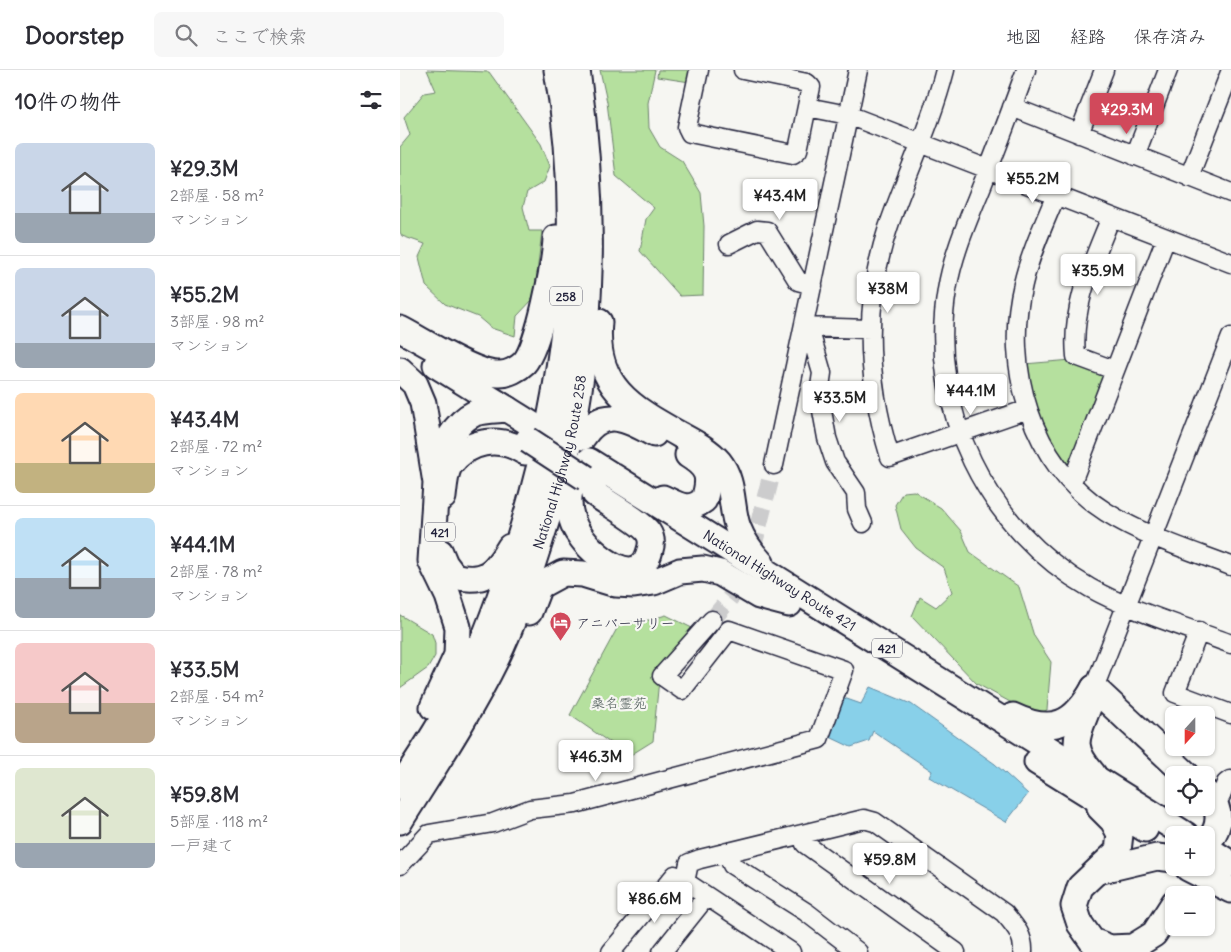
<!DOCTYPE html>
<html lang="ja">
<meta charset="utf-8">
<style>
:root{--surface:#fff;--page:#f7f7f7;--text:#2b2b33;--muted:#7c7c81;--line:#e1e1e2;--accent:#d1495b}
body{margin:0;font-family:Delius,"Klee One",sans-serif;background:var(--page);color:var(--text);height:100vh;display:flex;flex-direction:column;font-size:19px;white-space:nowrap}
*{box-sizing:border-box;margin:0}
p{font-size:16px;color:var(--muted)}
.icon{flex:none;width:28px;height:28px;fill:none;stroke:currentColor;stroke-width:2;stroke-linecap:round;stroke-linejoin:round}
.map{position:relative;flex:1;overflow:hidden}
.sheet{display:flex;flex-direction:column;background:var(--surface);width:400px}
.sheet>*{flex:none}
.needle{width:32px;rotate:201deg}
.buttons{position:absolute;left:765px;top:636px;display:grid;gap:10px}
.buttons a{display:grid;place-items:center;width:50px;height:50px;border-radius:8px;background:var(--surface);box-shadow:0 1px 4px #0004;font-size:25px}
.price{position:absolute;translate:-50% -42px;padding:0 11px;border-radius:5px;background:#fff;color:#222;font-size:16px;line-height:32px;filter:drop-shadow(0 1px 2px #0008)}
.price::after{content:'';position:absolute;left:50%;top:30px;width:15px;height:11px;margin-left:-8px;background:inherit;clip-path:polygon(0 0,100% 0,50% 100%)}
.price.active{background:var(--accent);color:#fff}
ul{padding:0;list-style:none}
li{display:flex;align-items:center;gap:15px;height:125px;padding:0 15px}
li+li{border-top:1px solid var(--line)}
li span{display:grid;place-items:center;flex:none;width:140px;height:100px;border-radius:8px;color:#555}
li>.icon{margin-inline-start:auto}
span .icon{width:60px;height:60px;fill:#fffc;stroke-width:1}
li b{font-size:21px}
h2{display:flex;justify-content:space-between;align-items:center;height:60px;padding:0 15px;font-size:21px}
header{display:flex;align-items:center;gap:30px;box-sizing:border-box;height:70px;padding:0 25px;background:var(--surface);border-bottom:1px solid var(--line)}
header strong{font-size:24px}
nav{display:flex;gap:28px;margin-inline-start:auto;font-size:18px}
.search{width:350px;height:45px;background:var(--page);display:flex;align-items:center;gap:12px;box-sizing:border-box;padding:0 18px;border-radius:8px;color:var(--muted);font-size:19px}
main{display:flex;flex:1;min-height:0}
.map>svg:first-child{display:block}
.green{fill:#b5e09e;stroke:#6c816c}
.water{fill:#88d0e9;stroke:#5f8aa3}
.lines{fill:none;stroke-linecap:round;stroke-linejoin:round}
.minor-tunnel{stroke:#cccccd;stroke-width:18;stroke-dasharray:18 9;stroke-linecap:butt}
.minor-casing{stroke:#22223b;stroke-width:21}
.highway-casing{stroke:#22223b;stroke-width:29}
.minor{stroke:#f6f6f2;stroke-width:18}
.highway{stroke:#f6f6f2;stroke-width:25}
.highway-bridge-casing{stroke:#22223b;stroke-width:29;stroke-linecap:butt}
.highway-bridge{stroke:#f6f6f2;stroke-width:25}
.labels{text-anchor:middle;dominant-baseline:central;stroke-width:4.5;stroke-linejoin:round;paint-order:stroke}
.shield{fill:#f6f6f2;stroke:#626272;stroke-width:1}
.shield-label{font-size:12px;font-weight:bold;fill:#22223b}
.street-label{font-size:14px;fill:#22223b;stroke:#f6f6f2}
.poi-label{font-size:14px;fill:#22223b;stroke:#f6f6f2;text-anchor:start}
.park-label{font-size:14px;fill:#4e5b59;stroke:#f6f6f2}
</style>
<header>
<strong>Doorstep</strong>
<div class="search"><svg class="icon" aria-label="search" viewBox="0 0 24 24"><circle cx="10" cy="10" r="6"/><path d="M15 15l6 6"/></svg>ここで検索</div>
<nav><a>地図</a><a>経路</a><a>保存済み</a></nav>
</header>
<main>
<section class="sheet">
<h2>10件の物件<svg class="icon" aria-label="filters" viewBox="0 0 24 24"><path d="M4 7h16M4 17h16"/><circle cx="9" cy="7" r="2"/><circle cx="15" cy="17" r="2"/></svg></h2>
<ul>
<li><span style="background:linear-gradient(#c9d6e8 70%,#9aa5b1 0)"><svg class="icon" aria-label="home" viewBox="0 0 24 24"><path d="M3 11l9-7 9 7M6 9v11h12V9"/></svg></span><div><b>¥29.3M</b><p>2部屋 · 58 m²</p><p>マンション</p></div></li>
<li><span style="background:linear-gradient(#c9d6e8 75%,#9aa5b1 0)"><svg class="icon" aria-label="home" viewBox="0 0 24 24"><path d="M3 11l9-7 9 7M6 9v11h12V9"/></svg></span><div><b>¥55.2M</b><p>3部屋 · 98 m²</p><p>マンション</p></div></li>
<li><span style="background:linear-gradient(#ffd9b3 70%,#c2b280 0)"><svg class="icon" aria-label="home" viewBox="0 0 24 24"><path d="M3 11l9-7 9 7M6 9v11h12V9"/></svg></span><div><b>¥43.4M</b><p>2部屋 · 72 m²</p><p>マンション</p></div></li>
<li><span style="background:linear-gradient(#bfe0f5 60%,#9aa5b1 0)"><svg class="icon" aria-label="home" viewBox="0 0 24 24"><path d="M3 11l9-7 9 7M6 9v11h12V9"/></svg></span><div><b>¥44.1M</b><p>2部屋 · 78 m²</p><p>マンション</p></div></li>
<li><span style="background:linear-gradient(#f6c9c9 60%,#b9a48a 0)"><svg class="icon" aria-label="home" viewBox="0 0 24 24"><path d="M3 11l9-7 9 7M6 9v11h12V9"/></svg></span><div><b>¥33.5M</b><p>2部屋 · 54 m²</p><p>マンション</p></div></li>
<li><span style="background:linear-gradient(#dfe7d0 75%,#9aa5b1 0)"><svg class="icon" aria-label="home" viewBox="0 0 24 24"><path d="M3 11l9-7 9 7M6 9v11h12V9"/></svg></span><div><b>¥59.8M</b><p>5部屋 · 118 m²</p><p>一戸建て</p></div></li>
</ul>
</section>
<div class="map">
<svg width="831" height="882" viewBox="0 0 831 882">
<rect width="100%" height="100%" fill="#f6f6f2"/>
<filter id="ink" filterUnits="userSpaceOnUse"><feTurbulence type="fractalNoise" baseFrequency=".02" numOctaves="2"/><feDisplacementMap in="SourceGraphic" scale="10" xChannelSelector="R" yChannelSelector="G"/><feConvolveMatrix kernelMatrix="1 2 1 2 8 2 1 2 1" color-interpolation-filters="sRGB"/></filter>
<g filter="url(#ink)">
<path class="green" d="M27,0L89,2L141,74L150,96L144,112L127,122L123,137L129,161H142L134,228L117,246L115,266L91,258L78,247L45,234L26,216L19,187L25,174L2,166L0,162V77L10,65L4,47L24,23L36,21Z
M200,0H255L248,33L249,58L260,77L282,91L301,123L304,156L303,225L280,226L240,181L246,149L254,138L216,106L207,32Z
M258,0H292L290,12L257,7Z
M672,290L705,302L675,394H664L645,366L624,294Z
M514,421L541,438L561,461L570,482L619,517L634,566L651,592L647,640L634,645L577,614L512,546L520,527L536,537L552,522L544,498L516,478L501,459L495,435L503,422Z
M0,545L32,564L35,573V586L28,598L0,618Z
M266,545L294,559L260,599L253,671L229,686L170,645L220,553L249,550Z"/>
<path class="water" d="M470,617L511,634L595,694L628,724L606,752L529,707L532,701L473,661L469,671L451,677L430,667L444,628L461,634Z"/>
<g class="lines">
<path class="minor-tunnel" d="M312,550L335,522L348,496L374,395"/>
<defs>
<path id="minor" d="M299,0L287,57L290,63L393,84L398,80L411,17L407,13L343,0
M545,0C531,55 506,105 488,158C463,233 467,312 490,387L628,339
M626,0C612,38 598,76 583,113C569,148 553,183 547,220C527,339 587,459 690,518C731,541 786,557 831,574
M407,37L448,45L831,193
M612,37L831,123
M679,64L704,0
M735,86L768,0
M789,107L831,0
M656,125C644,154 630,184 623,214C603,296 631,395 706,442C744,466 789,480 831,496
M711,147C693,192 671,236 676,286L714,300
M329,174L357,160L367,161L398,211L413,215
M404,257L470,259
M409,258L422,303L419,324L427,368L435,392L456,423L457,439L463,453
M374,395L458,0
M672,412L766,168
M799,561L775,623L831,644
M694,618L831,267
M821,726L826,713L830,710
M402,764L405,774L556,882
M327,782L332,795L406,842L458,882
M0,795L29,764L93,753L130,739L175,734L419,669L444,600L329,560L282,620L262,606L312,550
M285,812L289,793L300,789L464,749L475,752L604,843C614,855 624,865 623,882
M211,882L275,805L391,882
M262,882L306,827"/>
<g id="highway">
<path d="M199,252C193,317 232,338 282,366C295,373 310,381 319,392C335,412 330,437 338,458C343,471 351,482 361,493"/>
<path d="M0,259C22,270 77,306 100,304C108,304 118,299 124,293C139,277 155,192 156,168"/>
<path d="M36,295L131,354"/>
<path d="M0,300L15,314L23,333L36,413L31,491L48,526L58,557L57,585L33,637"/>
<path d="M183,367C203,336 228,349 254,364"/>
<path id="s1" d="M189,391L786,765"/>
<path d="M37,401C41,379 54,353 75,343C84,340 98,340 107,339"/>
<path d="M175,402C173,411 168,422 169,432C169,442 173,456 179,464C193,486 239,523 250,480C252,474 252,468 248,462C242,453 206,432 195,424L192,412"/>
<path d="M43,427C44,418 45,404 49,396C67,370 99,365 125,382"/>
<path d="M263,428C280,436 288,442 304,430C311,407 309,398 288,385"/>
<path d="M40,482L45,494L54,506C85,514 95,502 110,477"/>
<path d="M129,542L139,516L163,503L183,504L216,514L234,515L254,512L280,501L303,499L320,503L359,526L389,534"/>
<path d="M694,618L787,705"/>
<path d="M690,632C678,666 667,674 693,704"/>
<path d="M613,646C653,665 674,654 694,618"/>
<path d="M637,692L745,759"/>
<path d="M0,717C23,682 46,647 65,610C84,574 98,534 111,495C164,337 187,164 157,0"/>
<path d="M806,723C819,735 822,750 813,765"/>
<path d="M700,738L713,751L720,764L718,781L680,817L674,836L680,854L692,871L710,878L733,877L754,864L774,833"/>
<path id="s2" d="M0,751C34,697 69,644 97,587C115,550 127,510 140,471C153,430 167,387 175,345C195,230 193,115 177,0"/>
<path d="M806,778L831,794"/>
<path d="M788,798L831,820"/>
<path d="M698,801L757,787L774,789"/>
</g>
</defs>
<use href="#minor" class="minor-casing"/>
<use href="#highway" class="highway-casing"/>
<use href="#minor" class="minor"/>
<use href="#highway" class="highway"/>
<defs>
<path id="highway-bridge" d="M128,370L186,408"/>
</defs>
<use href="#highway-bridge" class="highway-bridge-casing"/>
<use href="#highway-bridge" class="highway-bridge"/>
</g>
</g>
<defs>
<symbol id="hotel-pin" viewBox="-11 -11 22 30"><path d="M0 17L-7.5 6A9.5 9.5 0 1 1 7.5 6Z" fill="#d1495b" stroke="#f6f6f2"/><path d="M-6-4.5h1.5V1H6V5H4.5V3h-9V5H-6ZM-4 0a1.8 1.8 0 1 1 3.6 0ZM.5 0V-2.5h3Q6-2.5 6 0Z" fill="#fff"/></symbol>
</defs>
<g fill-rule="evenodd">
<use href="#hotel-pin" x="148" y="540" width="25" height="34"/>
</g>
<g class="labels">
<g class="shield">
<rect x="150" y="216.5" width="32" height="19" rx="4"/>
<rect x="25" y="452.5" width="30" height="19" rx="4"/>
<rect x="472" y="568.5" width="30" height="19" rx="4"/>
</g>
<g class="shield-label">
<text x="166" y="226">258</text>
<text x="40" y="462">421</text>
<text x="487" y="578">421</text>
</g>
<g class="street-label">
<text stroke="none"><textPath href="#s2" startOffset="396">National Highway Route 258</textPath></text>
<text stroke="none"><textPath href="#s1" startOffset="225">National Highway Route 421</textPath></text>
</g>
<g class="poi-label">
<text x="176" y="553">アニバーサリー</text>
</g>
<g class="park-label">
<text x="219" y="633">桑名霊苑</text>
</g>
</g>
</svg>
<div class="buttons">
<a><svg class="needle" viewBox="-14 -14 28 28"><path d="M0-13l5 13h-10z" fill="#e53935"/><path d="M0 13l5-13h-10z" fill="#7c7c81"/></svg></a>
<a><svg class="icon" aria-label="locate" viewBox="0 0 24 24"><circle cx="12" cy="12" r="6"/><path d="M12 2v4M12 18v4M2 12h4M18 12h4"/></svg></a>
<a>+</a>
<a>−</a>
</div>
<b class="price active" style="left:727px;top:65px">¥29.3M</b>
<b class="price" style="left:633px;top:134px">¥55.2M</b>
<b class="price" style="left:380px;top:151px">¥43.4M</b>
<b class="price" style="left:698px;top:226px">¥35.9M</b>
<b class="price" style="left:488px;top:244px">¥38M</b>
<b class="price" style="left:571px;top:346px">¥44.1M</b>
<b class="price" style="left:440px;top:353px">¥33.5M</b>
<b class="price" style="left:196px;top:712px">¥46.3M</b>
<b class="price" style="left:490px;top:815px">¥59.8M</b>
<b class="price" style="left:255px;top:854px">¥86.6M</b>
</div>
</main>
